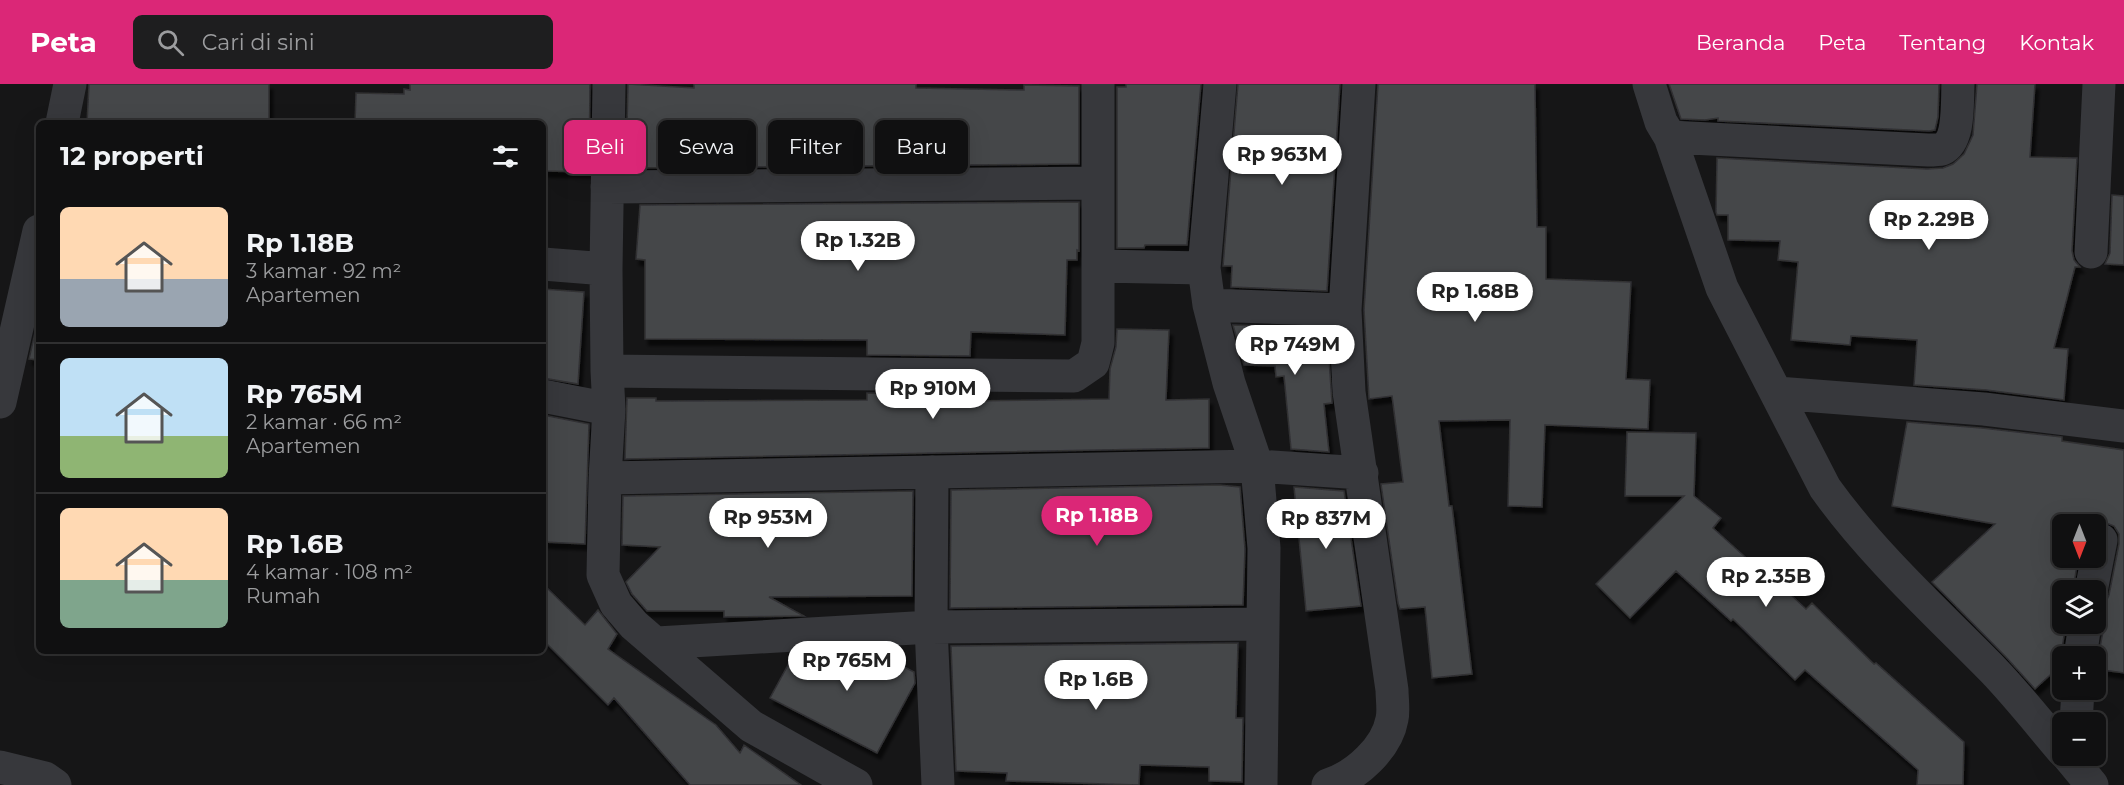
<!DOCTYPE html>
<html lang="id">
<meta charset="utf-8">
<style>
:root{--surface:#101011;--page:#1e1e1f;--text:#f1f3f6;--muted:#9c9d9f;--line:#303031;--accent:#db2777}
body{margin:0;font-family:Montserrat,sans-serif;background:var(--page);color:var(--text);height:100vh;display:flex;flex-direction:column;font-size:22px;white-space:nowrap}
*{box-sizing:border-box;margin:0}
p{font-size:20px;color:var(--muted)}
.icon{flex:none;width:33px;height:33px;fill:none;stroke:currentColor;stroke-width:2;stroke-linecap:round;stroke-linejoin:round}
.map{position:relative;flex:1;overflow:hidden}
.side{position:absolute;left:36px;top:36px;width:510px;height:534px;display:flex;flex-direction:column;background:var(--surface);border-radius:9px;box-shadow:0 6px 24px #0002,0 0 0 2px var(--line)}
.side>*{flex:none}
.banner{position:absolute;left:564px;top:36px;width:570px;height:54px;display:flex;gap:12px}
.needle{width:39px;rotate:180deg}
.tools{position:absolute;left:2052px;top:430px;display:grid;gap:12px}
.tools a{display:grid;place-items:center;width:54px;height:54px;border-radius:9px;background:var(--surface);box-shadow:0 6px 24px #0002,0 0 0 2px var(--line);font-size:30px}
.price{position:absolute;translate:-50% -51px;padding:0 14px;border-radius:21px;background:#fff;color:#222;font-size:20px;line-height:39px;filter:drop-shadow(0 2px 3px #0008)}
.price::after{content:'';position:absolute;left:50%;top:36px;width:18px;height:14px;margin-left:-9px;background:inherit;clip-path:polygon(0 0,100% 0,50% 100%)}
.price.selected{background:var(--accent);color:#fff}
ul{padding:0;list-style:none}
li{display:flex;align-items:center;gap:18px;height:150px;padding:0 24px}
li+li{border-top:2px solid var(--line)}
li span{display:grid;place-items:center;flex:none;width:168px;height:120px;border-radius:9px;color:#555}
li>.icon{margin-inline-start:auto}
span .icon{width:72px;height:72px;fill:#fffc;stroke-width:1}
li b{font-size:26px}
h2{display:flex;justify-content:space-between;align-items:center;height:72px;padding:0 24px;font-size:26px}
.pill{padding:0 21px;border-radius:9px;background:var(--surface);box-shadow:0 6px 24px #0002,0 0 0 2px var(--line);font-size:21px;line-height:54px}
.pill.selected{background:var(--accent);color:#fff}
header{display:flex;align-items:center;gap:36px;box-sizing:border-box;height:84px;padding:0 30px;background:var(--accent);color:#fff}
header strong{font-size:28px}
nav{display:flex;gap:33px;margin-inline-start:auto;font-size:21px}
.search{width:420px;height:54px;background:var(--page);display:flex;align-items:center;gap:15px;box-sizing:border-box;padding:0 21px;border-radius:9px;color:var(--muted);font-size:22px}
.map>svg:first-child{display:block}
.building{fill:#45464a;stroke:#303033;stroke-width:1.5;filter:url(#shadow)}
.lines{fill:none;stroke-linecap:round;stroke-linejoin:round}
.minor{stroke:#37383c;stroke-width:33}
</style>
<header>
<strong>Peta</strong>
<div class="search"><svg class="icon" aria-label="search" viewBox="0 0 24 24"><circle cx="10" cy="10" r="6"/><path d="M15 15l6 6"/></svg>Cari di sini</div>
<nav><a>Beranda</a><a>Peta</a><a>Tentang</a><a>Kontak</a></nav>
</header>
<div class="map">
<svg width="2124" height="701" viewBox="0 0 2124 701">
<defs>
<filter id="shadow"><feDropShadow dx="3.5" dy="6" stdDeviation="1.5" flood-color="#0009"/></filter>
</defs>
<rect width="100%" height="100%" fill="#161617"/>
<path class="building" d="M89,0H269V39H87Z
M410,0H590L589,88L543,87V39H355L356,9L404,10V5L410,6Z
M628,0L694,4V0H916V4L1024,6V1L1079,2V80L626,84Z
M1126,0H1201L1187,161H1145L1144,164H1117V3H1126Z
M1238,0H1340L1327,207L1231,203L1232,182H1223Z
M1378,0H1535L1537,143H1546V195L1631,198L1626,295L1650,296L1648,345L1545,341L1542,423L1508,422L1510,336L1439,337L1449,422H1452L1472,590L1432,594L1425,523L1400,525L1398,519L1381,400L1403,398L1392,312L1369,315L1364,226Z
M1669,0H1939L1938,33L1935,46L1929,47L1718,37V34L1705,36L1681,35Z
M1977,0H2035L2030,73L2077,74L2072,167L2074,176L2080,183H2075L2054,264L2068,265L2064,316L1986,306L1914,301L1917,256L1851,252L1850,261L1791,256L1798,178L1778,176L1780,157L1728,156V131H1717L1716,128L1717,74L1927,85L1943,84L1953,80L1964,70L1973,51Z
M2112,111L2124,112V181L2105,180L2110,169Z
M1079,118V167L1077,166V176H1067L1065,251L971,248L970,272L867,271V256L645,255V176L636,175L640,121Z
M543,205L584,208L578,300L543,294Z
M39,231V276L29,275Z
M1233,241L1327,244L1332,319L1324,320L1329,368L1291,365L1284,292L1276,293L1275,282L1244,281Z
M1117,245L1169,246L1166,316L1209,315V364L625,375L627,314H656V317L867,316V309L968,310V317L1109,315L1110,285L1116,263Z
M543,331L589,340L585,460L543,458Z
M1907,338L1982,344L2062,353V357L2124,366V589L2096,585L2104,542L2102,533L2096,525L2105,520L2109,511L2119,460V450L2114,442L2104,438H2096L2091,441H2062V474H2078L2073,507H2062V540H2066L2061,570L2062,580L2035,605L2006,573L1932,498L1995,440L1892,422Z
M1627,348L1696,349L1694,412L1721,434L1713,444L1773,498L1775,496L1806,525L1812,519L1874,580L1876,579L1964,658L1963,701H1917L1918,686L1805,586L1795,596L1733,535L1731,537L1676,487L1630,534L1596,500L1684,412H1625Z
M1219,401L1240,403L1245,465L1243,521L950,524L951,406Z
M1294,403L1344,407L1361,522L1306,527Z
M913,407L912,512L769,513L804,532L724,533V527H647L632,510L626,498L660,463L622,461L623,412Z
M543,500L585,541L598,526L617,550L608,565L716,641L740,669L744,661L801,701H690L614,614L608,621L543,556Z
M1238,559L1236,634H1243L1242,698L1209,697V683L1140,681L1139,701L1006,697L1007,689L956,687L951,562Z
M870,565L914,588L915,599L877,669L770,614L794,570Z"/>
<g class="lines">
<path class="minor" d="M609,0L606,185L607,287L609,325L605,394L603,491L616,520L634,541L751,642L856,701
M1220,0L1204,184L1209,221L1229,299L1257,382L1264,464L1261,701
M1649,0L1661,38L1670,53L1722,204L1825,404C1873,471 1935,527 1993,586C2017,611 2039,639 2062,666
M62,39L70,0
M1670,53L1928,66C1932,66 1938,66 1942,65C1960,57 1957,17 1958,0
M607,103L1098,99
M2091,168L2099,0
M543,180L606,185
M1098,182L1204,184
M1209,221L1345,226
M607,287L1074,292L1093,279L1098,259V0
M1777,309L1984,325L2124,342
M543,312L609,325
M0,318L39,147
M932,388L931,543L938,701
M605,394L1257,382L1362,389
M2091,507L2101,456
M657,559L931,543L1263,540
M2080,573L2085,540
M2076,639L2078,606
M2068,672L2092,701
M0,683L45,694L55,701
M1328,701C1356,692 1387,664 1392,635C1394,626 1392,615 1392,606L1349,308L1345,226L1359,0"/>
</g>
</svg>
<div class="tools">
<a><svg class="needle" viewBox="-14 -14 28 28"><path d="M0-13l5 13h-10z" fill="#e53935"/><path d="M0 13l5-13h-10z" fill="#9c9d9f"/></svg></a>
<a><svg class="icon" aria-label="layers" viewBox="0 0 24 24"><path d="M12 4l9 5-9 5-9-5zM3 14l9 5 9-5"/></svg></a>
<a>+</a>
<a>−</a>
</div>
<b class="price" style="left:1282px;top:102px">Rp 963M</b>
<b class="price" style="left:1929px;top:167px">Rp 2.29B</b>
<b class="price" style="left:858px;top:188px">Rp 1.32B</b>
<b class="price" style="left:1475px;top:239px">Rp 1.68B</b>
<b class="price" style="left:1295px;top:292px">Rp 749M</b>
<b class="price" style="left:933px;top:336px">Rp 910M</b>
<b class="price selected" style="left:1097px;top:463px">Rp 1.18B</b>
<b class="price" style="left:768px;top:465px">Rp 953M</b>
<b class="price" style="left:1326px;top:466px">Rp 837M</b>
<b class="price" style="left:1766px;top:524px">Rp 2.35B</b>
<b class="price" style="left:847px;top:608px">Rp 765M</b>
<b class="price" style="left:1096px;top:627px">Rp 1.6B</b>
<div class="banner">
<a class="pill selected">Beli</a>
<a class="pill">Sewa</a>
<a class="pill">Filter</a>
<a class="pill">Baru</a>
</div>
<section class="side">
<h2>12 properti<svg class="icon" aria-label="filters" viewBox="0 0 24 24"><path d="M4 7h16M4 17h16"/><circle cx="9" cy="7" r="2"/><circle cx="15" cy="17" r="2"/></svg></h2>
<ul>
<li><span style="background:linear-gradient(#ffd9b3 60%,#9aa5b1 0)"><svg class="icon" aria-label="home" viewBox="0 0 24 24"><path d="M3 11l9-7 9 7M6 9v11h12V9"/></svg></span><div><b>Rp 1.18B</b><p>3 kamar · 92 m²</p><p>Apartemen</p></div></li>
<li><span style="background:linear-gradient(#bfe0f5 65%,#8fb573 0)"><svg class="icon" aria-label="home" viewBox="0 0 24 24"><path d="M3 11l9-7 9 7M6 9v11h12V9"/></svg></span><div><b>Rp 765M</b><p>2 kamar · 66 m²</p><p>Apartemen</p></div></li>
<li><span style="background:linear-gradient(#ffd9b3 60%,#7fa58c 0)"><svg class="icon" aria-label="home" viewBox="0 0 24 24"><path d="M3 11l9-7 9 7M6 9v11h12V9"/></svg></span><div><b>Rp 1.6B</b><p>4 kamar · 108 m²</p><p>Rumah</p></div></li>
</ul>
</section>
</div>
